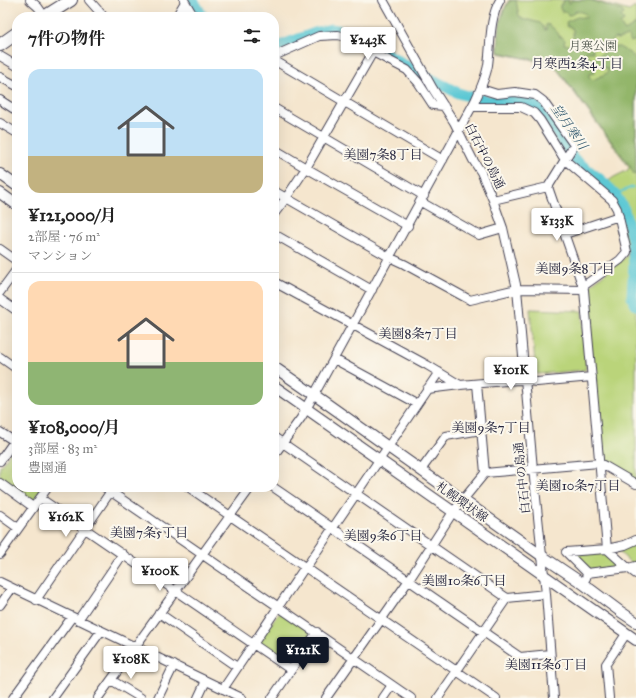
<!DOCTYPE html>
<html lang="ja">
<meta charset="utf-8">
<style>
:root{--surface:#fff;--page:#f2f2f2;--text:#222;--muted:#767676;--line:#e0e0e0;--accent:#111827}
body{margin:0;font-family:"IM FELL Great Primer","Noto Serif JP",serif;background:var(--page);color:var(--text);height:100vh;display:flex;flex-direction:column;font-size:15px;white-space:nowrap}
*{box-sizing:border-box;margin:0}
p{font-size:13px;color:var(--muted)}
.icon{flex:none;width:22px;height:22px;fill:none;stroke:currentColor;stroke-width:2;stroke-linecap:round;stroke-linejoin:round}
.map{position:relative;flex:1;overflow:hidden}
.drawer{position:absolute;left:12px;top:12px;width:267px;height:480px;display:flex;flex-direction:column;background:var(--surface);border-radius:16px;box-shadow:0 4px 16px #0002}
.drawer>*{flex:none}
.price{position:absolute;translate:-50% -34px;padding:0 9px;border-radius:4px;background:#fff;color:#222;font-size:13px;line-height:26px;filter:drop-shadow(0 1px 2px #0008)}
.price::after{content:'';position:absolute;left:50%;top:24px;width:12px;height:9px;margin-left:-6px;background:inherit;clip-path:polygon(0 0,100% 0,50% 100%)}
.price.current{background:var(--accent);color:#fff}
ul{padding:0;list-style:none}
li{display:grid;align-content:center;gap:8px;height:212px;padding:0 16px}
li+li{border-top:1px solid var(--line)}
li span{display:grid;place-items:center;height:124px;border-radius:12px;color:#555}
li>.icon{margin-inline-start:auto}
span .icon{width:72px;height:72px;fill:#fffc;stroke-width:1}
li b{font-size:17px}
h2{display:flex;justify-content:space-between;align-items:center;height:48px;padding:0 16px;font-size:17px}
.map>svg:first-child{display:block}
.green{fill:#bad47a;stroke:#6e7b5a}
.forest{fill:#93b66a;stroke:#5a6c52}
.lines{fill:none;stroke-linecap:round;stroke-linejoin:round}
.stream{stroke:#5cc8d4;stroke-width:2}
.river{stroke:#5cc8d4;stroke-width:11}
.minor-casing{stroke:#423f51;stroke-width:10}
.major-casing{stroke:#423f51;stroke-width:12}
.highway-casing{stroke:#423f51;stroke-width:14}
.minor{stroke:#fff;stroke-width:8}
.major{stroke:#fff;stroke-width:10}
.highway{stroke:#fff;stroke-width:12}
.labels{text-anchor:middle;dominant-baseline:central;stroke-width:4;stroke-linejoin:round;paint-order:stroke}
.park-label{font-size:12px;fill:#50574e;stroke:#fbf7ec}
.street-label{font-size:12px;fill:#22223b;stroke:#fbf7ec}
.neighbourhood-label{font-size:13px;fill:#22223b;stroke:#fbf7ec}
.water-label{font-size:13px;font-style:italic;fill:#365c71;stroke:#fbf7ec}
</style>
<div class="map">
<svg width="636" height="698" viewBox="0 0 636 698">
<rect width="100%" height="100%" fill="#fbf7ec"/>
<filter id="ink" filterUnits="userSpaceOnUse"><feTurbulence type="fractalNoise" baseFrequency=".025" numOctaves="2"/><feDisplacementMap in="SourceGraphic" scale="8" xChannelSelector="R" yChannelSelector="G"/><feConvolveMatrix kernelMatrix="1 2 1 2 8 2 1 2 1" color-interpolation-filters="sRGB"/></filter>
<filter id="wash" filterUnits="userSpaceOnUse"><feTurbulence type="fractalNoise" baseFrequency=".012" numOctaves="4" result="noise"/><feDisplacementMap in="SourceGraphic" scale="16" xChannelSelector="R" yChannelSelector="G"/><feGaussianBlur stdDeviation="0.9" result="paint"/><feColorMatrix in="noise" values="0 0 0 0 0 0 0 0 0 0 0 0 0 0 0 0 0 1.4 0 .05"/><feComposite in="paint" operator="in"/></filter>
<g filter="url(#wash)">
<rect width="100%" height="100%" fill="#f5e6ce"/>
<path class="green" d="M509,0H593L629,11L635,7L636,10V481L602,461L586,297L588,287L628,255L613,197L607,190L601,186L614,177L628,170L629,167L553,64L498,53C499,33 498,18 509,0Z
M530,309L582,311L586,368L585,370L538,374L536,373Z
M17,443V487H43L33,502H30L0,480V467Z
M636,544V561L631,563L617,550Z
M602,551L615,563L613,568L591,569L577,559L576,556L578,553Z
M282,613L310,631L311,635L290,665L260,643L259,641L278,614Z"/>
<path class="forest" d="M516,0L519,16L524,20H529L540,23L543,26L545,30H546V25L547,24C553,27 557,31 560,37H562L565,40L564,43V44L573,46H579L580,44L578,42L574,41C572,36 574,33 573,29L567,26L566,22L573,19L577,17L586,18L587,16C584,12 581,12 576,11C573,14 572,15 568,15L566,12H562L560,8V5L563,3L564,0H568L569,3H570L572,0H590L622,11L624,14L621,16L624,21L620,24L625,31L636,24V40L631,42L628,36L618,39L614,38L610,43H608L606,47L603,48L601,46V43H594L592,46L593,52H586L585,55L591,57V59L588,62V63C592,66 594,68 595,73L589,74V77L593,80L607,73L608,70L607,68L601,67L594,62L593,60L595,58L613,47H619L628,52L632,55L636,60V174L634,175L630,166L554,64L498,52C499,32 498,18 509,1Z"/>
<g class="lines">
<path class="stream" d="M615,194L633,187"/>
<path class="river" d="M193,0L203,17
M274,48L318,32L331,29L348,32L366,41L410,68L458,93L468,96L489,101L521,99L538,107L550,121L565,146L574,159L601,180L615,194L624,209L632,240L634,264L632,297L636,305"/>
</g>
</g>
<g filter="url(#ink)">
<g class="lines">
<defs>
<path id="minor" d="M30,0L38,7L45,17
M89,0L104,17
M184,0L194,17
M383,0L433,89L454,122L473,160L481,172L493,200L503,228L517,289L533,469L546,594L554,698
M176,17L185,2
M0,56L17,66
M274,56L319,36L338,35L351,38L373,52L407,70L418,82L433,105L444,106
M275,56L277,62L443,160
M0,77L17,86
M481,89L497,94L515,92L535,95L543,101L574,145L548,187L493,200
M0,100L17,111
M472,107H521L534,113L540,120L565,160L612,200L617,209L627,252L620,260L582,287
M274,108L424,196
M0,123L17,133
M274,149L306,168L408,226
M548,187L584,290L607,549L628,568L636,574
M274,191L389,257L404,264L470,300L517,289L584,290
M421,202L479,235L503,228
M274,214L286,198L306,168L373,52
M274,234L372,290
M565,234L619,216
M0,249L17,261
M274,282L427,365L460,385
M0,292L17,269
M0,299L17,311
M0,357L17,369
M334,359L417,404
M477,384L485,473
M427,389L460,385L519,380L537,382L592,377
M0,432L14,441
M274,437L507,598L546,594
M274,455L301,418L314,395L475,101C480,90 486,77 488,65C491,43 489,19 500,0
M0,461L17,437
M421,470L446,436L481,430
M0,483L33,507
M104,487L411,698
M188,487L496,698
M273,487L520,657L550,654
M40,498L291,670
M0,515L18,528
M0,554L48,487
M587,573L566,552L607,549L625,545L636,540
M0,582L242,698
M582,583L586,578L587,573L628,568L636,566
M36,600L113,488
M0,605L12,588
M159,613L237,667
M78,620L123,554
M111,680L141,698
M223,689L305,567L309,563L439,372
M13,698L72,617
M53,698L101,631
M98,698L251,487
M158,698L174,665
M198,698L206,681
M272,698L317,632
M326,698L409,580L453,512L485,473L599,463L605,466L636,484
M383,698L392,685
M438,698L507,598
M609,698L606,664L626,634"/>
<path id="major" d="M0,174L17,186
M0,193L17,205
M274,367L326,403L542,556L582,583L621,612L636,622
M274,386L636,640"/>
<path id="highway" d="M44,17L71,0
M0,45L17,33"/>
</defs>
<use href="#minor" class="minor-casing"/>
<use href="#major" class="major-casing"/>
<use href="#highway" class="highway-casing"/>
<use href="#minor" class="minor"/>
<use href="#major" class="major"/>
<use href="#highway" class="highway"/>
</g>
</g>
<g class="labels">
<g class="park-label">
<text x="593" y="46">月寒公園</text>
</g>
<g class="street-label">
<text transform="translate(485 156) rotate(63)">白石中の島通</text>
<text transform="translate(522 478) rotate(-96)">白石中の島通</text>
<text transform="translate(462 502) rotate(35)">札幌環状線</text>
</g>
<g class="neighbourhood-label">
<text x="577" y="64">月寒西2条4丁目</text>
<text x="383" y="155">美園7条8丁目</text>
<text x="575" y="269">美園9条8丁目</text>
<text x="418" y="334">美園8条7丁目</text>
<text x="491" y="428">美園9条7丁目</text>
<text x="578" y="486">美園10条7丁目</text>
<text x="149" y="533">美園7条5丁目</text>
<text x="383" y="536">美園9条6丁目</text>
<text x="464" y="581">美園10条6丁目</text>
<text x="546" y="665">美園11条6丁目</text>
</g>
<g class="water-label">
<text transform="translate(569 127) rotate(55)">望月寒川</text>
</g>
</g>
</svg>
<b class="price" style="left:368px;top:61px">¥243K</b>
<b class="price" style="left:557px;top:242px">¥133K</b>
<b class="price" style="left:511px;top:391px">¥101K</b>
<b class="price" style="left:66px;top:538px">¥162K</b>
<b class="price" style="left:160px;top:592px">¥100K</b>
<b class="price current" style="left:303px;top:671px">¥121K</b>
<b class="price" style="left:131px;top:680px">¥108K</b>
<section class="drawer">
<h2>7件の物件<svg class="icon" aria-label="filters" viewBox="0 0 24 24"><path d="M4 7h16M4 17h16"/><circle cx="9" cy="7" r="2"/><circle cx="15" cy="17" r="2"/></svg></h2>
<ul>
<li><span style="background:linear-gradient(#bfe0f5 70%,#c2b280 0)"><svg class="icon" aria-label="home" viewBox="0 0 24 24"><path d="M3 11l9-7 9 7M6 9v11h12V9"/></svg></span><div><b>¥121,000/月</b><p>2部屋 · 76 m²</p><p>マンション</p></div></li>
<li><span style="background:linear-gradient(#ffd9b3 65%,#8fb573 0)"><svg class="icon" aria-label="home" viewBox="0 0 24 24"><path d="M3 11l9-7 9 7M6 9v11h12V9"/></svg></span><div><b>¥108,000/月</b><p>3部屋 · 83 m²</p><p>豊園通</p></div></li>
</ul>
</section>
</div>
